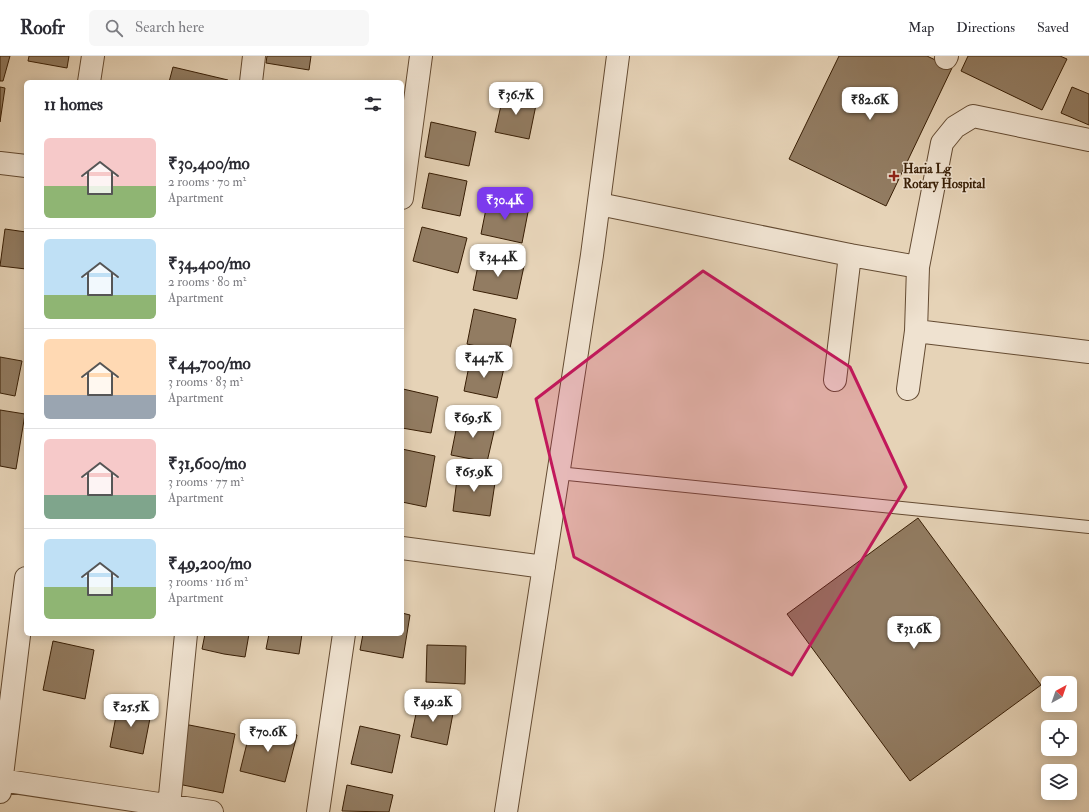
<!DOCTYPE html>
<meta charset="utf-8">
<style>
:root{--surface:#fff;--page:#f7f7f7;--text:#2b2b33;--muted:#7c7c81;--line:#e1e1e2;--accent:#7c3aed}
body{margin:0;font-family:"IM FELL Double Pica",serif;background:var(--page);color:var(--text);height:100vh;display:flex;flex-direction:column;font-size:15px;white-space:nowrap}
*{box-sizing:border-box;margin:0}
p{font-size:13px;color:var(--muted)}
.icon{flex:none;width:22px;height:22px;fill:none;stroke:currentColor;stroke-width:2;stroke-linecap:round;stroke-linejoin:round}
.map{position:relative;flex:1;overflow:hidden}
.sheet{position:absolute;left:24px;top:24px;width:380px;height:556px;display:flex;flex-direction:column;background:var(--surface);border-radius:6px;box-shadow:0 2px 10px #0003}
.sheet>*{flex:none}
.needle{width:26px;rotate:40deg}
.controls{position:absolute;left:1041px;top:620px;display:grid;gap:8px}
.controls a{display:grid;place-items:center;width:36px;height:36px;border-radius:6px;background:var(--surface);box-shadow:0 2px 10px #0003;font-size:20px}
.price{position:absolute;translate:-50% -34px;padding:0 9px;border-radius:8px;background:#fff;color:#222;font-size:13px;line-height:26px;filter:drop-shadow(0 1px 2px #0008)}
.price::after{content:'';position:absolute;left:50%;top:24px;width:12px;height:9px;margin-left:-6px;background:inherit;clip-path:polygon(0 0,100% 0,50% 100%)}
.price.on{background:var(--accent);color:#fff}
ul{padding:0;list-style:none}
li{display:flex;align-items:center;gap:12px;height:100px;padding:0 20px}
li+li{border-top:1px solid var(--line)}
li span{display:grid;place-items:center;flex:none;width:112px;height:80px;border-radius:6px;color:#555}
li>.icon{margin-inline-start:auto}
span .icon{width:48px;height:48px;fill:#fffc;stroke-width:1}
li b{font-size:17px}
h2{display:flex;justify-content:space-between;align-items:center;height:48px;padding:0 20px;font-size:17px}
header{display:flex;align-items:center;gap:24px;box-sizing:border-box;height:56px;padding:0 20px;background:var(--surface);border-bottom:1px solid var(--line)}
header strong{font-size:19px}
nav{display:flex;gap:22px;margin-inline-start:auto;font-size:14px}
.search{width:280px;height:36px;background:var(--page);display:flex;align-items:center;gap:10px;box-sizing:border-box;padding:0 14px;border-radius:6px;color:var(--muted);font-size:15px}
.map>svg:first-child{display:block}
.building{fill:#927c62;stroke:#381e05}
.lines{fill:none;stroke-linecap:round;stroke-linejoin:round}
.service-casing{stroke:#644b32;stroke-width:14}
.minor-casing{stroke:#644b32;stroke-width:24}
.service{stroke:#efe2d0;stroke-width:12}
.minor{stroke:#efe2d0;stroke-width:22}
.marked{fill:#c2185b;fill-opacity:0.2;stroke:#c2185b;stroke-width:3;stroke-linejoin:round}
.poi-dot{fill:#8f2418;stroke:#efe2d0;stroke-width:1.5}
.labels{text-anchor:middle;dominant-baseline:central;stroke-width:3;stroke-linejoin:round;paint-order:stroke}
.poi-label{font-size:13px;font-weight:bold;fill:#381e05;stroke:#efe2d0;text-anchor:start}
</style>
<header>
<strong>Roofr</strong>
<div class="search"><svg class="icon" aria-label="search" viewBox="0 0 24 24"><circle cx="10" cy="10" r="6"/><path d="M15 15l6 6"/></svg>Search here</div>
<nav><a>Map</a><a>Directions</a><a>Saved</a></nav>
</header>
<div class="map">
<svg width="1089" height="756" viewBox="0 0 1089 756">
<rect width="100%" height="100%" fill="#e6d3b7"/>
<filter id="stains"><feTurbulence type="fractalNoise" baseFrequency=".005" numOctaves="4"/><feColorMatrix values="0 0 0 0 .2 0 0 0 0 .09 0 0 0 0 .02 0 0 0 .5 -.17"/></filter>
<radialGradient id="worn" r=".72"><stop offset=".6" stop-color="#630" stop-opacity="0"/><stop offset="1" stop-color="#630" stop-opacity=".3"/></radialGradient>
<path class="building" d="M0,0H10L3,25H0Z
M29,0H69L67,12L28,5Z
M267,0H311L309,14L266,7Z
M839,0H927L952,12L886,150L789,103Z
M968,0H1060L1067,3L1042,54L961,15Z
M173,11L228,24L227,26H169Z
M0,31L5,32L0,66Z
M1072,31L1089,38V69L1061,57Z
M504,36L537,44L529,83L495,76Z
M431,66L476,76L469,110L425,101Z
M429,117L467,125L460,160L422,152Z
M488,143L529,151L522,187L481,178Z
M422,171L467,182L458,217L413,205Z
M5,173L26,176V213L0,210Z
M480,200L524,210L517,243L473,234Z
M474,253L516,263L509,297L467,288Z
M0,301L22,305L15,340L0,337Z
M470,305L504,312L497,342L464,335Z
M403,333L438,341L431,377L402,372Z
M0,354L25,358L16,413L0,410Z
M459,359L496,367L487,406L451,399Z
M402,393L435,400L426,451L402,446Z
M458,415L496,420L490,460L453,455Z
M918,462L1041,629L910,725L787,558Z
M402,557L410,559L403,602L360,594L363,578H402Z
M205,578H249L245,601L224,598L202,593Z
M269,578H302L299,598L266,593Z
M53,585L94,594L85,643L43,634Z
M427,589L466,590L465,628L426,626Z
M419,644L454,652L447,689L411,681Z
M119,645L152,652L143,698L110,691Z
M179,667L235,678L223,737L168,726Z
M252,667L297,679L285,726L240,715Z
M360,670L400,679L392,717L351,708Z
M347,729L393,739L389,756L342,755Z"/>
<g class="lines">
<defs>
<path id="service" d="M558,417L1089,471"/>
<path id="minor" d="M946,2L947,0
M89,26L93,0
M251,26L254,0
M0,107L26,110
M402,142L421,0
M599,148L850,199L918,211L916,275L1089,296
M918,211L942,87L955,71L973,60L1089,84
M835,324L850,199
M908,333L916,275
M402,492L544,511
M0,724L212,756
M0,736L26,522
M169,750L186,578
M318,756L344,578
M506,756L592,199L618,0"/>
</defs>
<use href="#service" class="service-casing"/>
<use href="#minor" class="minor-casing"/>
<use href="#service" class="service"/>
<use href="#minor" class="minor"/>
</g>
<path class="marked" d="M703,215L850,311L906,431L792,619L574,501L536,343Z"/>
<path class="poi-dot" d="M892 114h4v4h4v4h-4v4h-4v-4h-4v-4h4z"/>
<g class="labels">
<g class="poi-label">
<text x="903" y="113">Haria Lg<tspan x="903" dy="15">Rotary Hospital</tspan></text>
</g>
</g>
<rect width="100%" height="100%" filter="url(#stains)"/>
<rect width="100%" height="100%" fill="url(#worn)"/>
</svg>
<div class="controls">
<a><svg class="needle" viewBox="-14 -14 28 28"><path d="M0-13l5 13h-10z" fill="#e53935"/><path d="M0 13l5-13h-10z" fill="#7c7c81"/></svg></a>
<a><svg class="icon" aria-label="locate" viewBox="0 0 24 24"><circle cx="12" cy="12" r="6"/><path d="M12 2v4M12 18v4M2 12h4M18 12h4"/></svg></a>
<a><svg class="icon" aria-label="layers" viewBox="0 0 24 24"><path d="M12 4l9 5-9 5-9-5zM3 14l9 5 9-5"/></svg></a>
</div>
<b class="price" style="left:516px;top:60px">₹36.7K</b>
<b class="price" style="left:870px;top:65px">₹82.6K</b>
<b class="price on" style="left:505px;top:165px">₹30.4K</b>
<b class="price" style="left:498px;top:222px">₹34.4K</b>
<b class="price" style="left:484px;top:323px">₹44.7K</b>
<b class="price" style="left:473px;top:383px">₹69.5K</b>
<b class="price" style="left:474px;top:437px">₹65.9K</b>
<b class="price" style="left:914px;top:594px">₹31.6K</b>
<b class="price" style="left:433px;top:667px">₹49.2K</b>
<b class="price" style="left:131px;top:672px">₹25.5K</b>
<b class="price" style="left:268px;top:697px">₹70.6K</b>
<section class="sheet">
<h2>11 homes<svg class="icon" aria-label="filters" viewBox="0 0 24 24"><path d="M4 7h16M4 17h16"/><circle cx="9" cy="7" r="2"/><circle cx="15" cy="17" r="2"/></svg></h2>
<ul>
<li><span style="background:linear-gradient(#f6c9c9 60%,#8fb573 0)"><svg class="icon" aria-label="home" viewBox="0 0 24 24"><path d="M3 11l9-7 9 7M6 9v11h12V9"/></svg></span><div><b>₹30,400/mo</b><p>2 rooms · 70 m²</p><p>Apartment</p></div></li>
<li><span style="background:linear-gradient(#bfe0f5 70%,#8fb573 0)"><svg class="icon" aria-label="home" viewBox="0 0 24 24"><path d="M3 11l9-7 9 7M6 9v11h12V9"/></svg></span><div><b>₹34,400/mo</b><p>2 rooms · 80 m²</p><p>Apartment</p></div></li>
<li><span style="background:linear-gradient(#ffd9b3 70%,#9aa5b1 0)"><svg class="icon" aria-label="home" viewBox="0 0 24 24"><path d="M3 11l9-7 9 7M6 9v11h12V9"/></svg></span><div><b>₹44,700/mo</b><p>3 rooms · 83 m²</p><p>Apartment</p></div></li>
<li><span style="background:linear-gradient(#f6c9c9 70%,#7fa58c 0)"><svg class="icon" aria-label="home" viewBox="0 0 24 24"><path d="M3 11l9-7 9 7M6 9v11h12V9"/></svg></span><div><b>₹31,600/mo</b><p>3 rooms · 77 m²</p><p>Apartment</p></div></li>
<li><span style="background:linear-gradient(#bfe0f5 60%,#8fb573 0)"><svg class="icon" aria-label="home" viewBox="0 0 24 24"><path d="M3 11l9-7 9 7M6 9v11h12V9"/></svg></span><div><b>₹49,200/mo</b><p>3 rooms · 116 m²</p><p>Apartment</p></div></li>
</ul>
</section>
</div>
